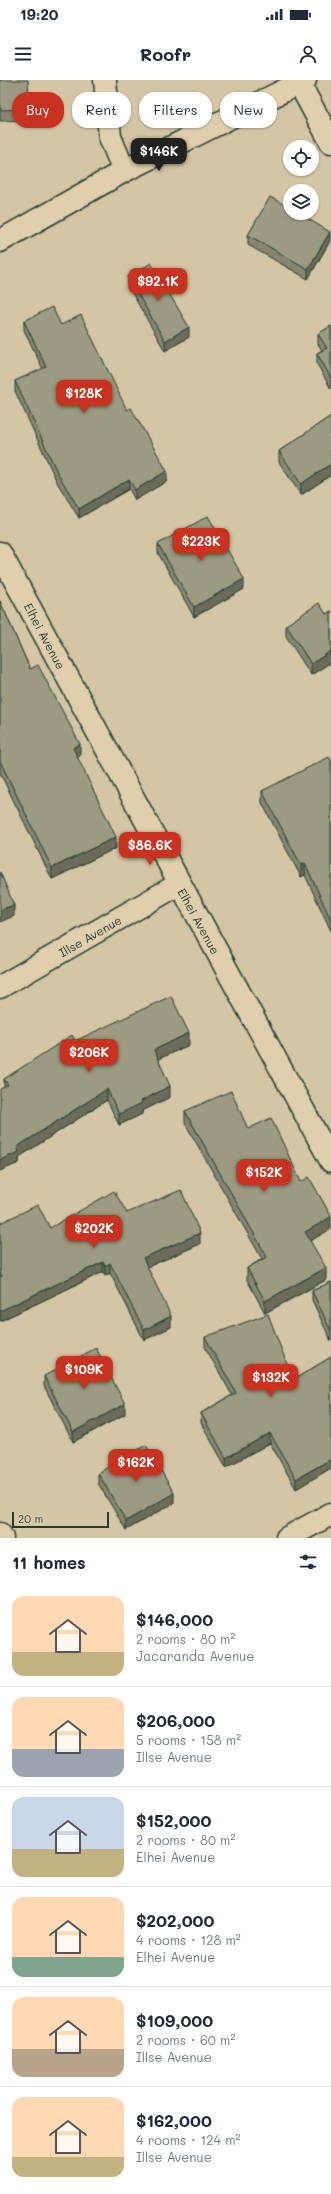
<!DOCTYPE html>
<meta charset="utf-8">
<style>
:root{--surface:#fff;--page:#f6f6f7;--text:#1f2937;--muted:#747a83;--line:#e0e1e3;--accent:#c8321e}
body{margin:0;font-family:Mali,sans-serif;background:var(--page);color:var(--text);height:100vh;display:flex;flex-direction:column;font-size:15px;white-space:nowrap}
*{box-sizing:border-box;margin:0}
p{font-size:13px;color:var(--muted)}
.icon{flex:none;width:22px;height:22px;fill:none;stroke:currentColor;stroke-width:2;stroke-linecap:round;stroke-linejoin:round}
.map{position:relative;height:1458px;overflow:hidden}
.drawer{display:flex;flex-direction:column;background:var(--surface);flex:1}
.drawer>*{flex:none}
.top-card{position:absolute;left:12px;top:12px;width:307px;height:36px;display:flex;gap:8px}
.controls{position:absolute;left:283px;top:60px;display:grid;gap:8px}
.controls a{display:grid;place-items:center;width:36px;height:36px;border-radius:50%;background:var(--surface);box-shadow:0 1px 3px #0004;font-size:20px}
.scale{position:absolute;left:12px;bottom:10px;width:97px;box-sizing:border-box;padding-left:4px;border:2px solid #1f3d34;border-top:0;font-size:11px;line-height:14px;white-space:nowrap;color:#1f3d34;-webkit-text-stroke:3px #e0ceac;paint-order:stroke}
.price{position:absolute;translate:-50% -34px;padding:0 9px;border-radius:8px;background:var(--accent);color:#fff;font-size:13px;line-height:26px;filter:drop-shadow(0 1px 2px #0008)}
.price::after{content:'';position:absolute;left:50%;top:24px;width:12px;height:9px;margin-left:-6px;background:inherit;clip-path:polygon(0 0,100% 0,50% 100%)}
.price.selected{background:#222;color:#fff}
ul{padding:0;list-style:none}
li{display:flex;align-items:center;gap:12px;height:100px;padding:0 12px}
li+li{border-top:1px solid var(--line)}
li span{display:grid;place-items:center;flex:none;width:112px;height:80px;border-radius:12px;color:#555}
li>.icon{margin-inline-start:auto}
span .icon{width:48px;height:48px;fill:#fffc;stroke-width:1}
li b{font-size:17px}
h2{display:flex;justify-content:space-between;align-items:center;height:48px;padding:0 12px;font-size:17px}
.tag{padding:0 14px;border-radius:16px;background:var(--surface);box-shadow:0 1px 3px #0004;font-size:14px;line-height:36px}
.tag.selected{background:var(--accent);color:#fff}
.status{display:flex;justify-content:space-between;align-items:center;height:28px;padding:0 20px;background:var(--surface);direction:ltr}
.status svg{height:11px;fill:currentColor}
header{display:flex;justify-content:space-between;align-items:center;height:52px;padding:0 12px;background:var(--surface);font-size:18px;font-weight:700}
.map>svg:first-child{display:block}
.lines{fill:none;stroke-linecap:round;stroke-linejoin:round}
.minor-casing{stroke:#1f3d34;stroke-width:25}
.minor{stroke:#e0ceac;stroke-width:22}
.wall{fill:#86856f;stroke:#1f3d34}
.shaded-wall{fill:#6d6c5a;stroke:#1f3d34}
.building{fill:#9c9b81;stroke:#1f3d34}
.labels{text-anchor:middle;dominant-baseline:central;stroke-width:3;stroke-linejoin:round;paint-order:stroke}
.street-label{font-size:12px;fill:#1f3d34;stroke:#e0ceac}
</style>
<div class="status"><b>19:20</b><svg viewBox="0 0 49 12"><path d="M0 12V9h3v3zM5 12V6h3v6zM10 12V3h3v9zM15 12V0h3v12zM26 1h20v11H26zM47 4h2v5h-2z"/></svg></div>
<header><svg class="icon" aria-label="menu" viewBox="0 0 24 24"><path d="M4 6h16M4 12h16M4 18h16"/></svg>Roofr<svg class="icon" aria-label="person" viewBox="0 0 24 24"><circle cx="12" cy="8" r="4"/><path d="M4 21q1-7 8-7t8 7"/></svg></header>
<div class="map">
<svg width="331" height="1458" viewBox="0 0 331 1458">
<rect width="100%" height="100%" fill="#d4c5a5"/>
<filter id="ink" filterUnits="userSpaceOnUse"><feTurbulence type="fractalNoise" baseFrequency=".025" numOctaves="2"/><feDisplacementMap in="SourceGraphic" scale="8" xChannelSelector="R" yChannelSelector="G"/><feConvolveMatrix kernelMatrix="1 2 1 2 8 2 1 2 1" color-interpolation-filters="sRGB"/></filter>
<g filter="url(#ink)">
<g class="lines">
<defs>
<path id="minor" d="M105,0L110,57L124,91
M299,3L331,62
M0,161L124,91L305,0
M0,473L331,1081
M0,907L179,804
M0,1454L2,1458
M287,1458L331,1434"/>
</defs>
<use href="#minor" class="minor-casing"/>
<use href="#minor" class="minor"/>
</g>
<path class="wall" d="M0,0L30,29V40L0,41Z
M248,155L330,161L308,199L248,165Z
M128,197L189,257L165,271L128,206Z
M24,241L61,245L127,330L167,401L135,420L129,409L79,438L58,404L15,311V301L43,289L24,250Z
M331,246V309L317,284V273L322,270L318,264V254Z
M331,336V395L301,415L279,382V371Z
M158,464L244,509L194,537L158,473Z
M0,521L30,589L80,676L77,677L116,768L52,799L0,693Z
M331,531V582L311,595L286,556V545L326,534Z
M331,680V851L305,795L301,797L262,723V711Z
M75,961L189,965L158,979L170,1017L142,1031V1034L119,1045L107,1020L19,1077V1083L4,1007V999Z
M185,1031L248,1049L326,1200L265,1233L247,1200V1188L262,1179L185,1043Z
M127,1133L200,1164L147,1187L171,1247L144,1260L110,1193L105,1196L103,1192L0,1241V1143L50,1148Z
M331,1202V1261L312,1220V1211Z
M205,1257L293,1300L331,1277V1388L296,1409L270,1363L226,1387L201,1343V1333L232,1315L205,1267Z
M44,1296L125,1334L73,1362L44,1306Z
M98,1393L174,1423L126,1450L98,1403Z"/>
<path class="shaded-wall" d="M330,152V161L308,199V189Z
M189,247V257L165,271V261Z
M331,384V395L301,415V404Z
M167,391V401L135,420V410Z
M129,399V409L79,438V429Z
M244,499V509L194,537V527Z
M331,571V582L311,595V584Z
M80,664V676L73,680V668Z
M116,757V768L52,799V788Z
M305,783V795L301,797V785Z
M14,825V836L0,842V830Z
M189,953V965L154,981V970Z
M170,1006V1017L142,1031V1034L119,1045V1034L141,1021Z
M107,1009V1020L19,1077V1083L0,1091V1080L17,1067Z
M331,1137V1149L305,1164V1152Z
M200,1153V1164L143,1189V1178Z
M103,1182V1192L0,1241V1231Z
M110,1183V1193L105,1196V1186Z
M326,1188V1200L265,1233V1221Z
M171,1236V1247L144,1260V1250Z
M125,1324V1334L73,1362V1352Z
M270,1353V1363L226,1387V1378Z
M331,1379V1388L296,1409V1399Z
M174,1413V1423L126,1450V1441Z"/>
<path class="building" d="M0,0H28L30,29L0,30Z
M270,117L290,128V133H298L330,152L308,189L248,155Z
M151,183L189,247L165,261L128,197Z
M52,227L61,245L81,235L127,330L131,328L167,391L135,410L129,399L79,429L58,394L15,301L46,287L24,241Z
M331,246V298L317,273L327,268L318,254Z
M331,336V384L301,404L279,371Z
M208,436L244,499L194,527L158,464Z
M0,521L30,589L38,585L80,664L73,668L116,757L52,788L0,681Z
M319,523L326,534L331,531V571L311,584L286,545Z
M329,677L331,680V840L305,783L301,785L262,711Z
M0,792L14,825L0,830Z
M171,916L189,953L154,970L170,1006L141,1021L142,1023L119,1034L107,1009L17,1067L19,1072L0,1080V1009L8,1005L4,999L72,955L75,961Z
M231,1011L248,1049L271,1038L301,1102L309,1097L331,1136V1137L305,1152L326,1188L265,1221L247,1188L267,1177L185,1031Z
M181,1110L200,1153L143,1178L171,1236L144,1250L110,1183L105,1186L103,1182L0,1231V1197L2,1196L0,1193V1143L38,1125L50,1148L114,1111L127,1133Z
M331,1202V1251L312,1211Z
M268,1234L293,1300L331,1277V1379L296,1399L270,1353L226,1378L201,1333L236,1313L205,1257Z
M96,1268L125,1324L73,1352L44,1296Z
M146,1365L174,1413L126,1441L98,1393Z"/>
</g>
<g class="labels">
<g class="street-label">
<text transform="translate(45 556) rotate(62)">Elhei Avenue</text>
<text transform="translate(199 841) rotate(61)">Elhei Avenue</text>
<text transform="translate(90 856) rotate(-30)">Illse Avenue</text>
</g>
</g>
</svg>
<div class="controls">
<a><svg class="icon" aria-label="locate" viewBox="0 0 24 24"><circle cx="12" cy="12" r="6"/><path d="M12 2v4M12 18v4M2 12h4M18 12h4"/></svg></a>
<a><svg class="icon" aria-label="layers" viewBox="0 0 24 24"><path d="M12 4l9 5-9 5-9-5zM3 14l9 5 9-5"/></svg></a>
</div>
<div class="scale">20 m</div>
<b class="price selected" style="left:159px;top:92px">$146K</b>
<b class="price" style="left:158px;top:222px">$92.1K</b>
<b class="price" style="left:84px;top:334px">$128K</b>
<b class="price" style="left:201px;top:482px">$223K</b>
<b class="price" style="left:150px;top:786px">$86.6K</b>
<b class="price" style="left:89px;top:993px">$206K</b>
<b class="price" style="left:264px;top:1113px">$152K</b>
<b class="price" style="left:94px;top:1169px">$202K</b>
<b class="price" style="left:84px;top:1310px">$109K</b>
<b class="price" style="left:271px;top:1318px">$132K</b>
<b class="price" style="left:136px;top:1403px">$162K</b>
<div class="top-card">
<a class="tag selected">Buy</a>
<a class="tag">Rent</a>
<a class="tag">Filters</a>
<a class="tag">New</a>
</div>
</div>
<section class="drawer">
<h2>11 homes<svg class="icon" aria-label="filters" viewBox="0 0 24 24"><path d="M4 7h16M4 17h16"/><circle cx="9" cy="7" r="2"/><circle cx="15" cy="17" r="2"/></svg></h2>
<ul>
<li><span style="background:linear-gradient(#ffd9b3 70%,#c2b280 0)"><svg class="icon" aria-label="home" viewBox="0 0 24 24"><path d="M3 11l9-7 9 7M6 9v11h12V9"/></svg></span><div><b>$146,000</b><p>2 rooms · 80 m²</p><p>Jacaranda Avenue</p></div></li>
<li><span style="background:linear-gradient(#ffd9b3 65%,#9aa5b1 0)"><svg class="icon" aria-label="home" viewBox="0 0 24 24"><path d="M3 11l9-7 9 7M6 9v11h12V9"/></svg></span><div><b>$206,000</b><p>5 rooms · 158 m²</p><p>Illse Avenue</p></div></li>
<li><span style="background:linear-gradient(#c9d6e8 65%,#c2b280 0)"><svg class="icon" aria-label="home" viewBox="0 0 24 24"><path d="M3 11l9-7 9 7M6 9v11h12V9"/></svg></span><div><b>$152,000</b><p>2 rooms · 80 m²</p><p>Elhei Avenue</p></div></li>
<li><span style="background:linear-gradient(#ffd9b3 75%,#7fa58c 0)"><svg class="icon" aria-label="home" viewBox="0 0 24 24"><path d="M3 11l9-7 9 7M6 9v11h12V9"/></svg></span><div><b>$202,000</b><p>4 rooms · 128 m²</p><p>Elhei Avenue</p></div></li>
<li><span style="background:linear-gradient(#ffd9b3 65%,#b9a48a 0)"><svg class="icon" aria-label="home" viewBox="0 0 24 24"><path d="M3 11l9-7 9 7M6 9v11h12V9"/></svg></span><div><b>$109,000</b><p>2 rooms · 60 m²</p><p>Illse Avenue</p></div></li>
<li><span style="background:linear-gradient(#ffd9b3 75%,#c2b280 0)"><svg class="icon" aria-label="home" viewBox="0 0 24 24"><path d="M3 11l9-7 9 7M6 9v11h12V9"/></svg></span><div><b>$162,000</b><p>4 rooms · 124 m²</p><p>Illse Avenue</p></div></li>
</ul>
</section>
